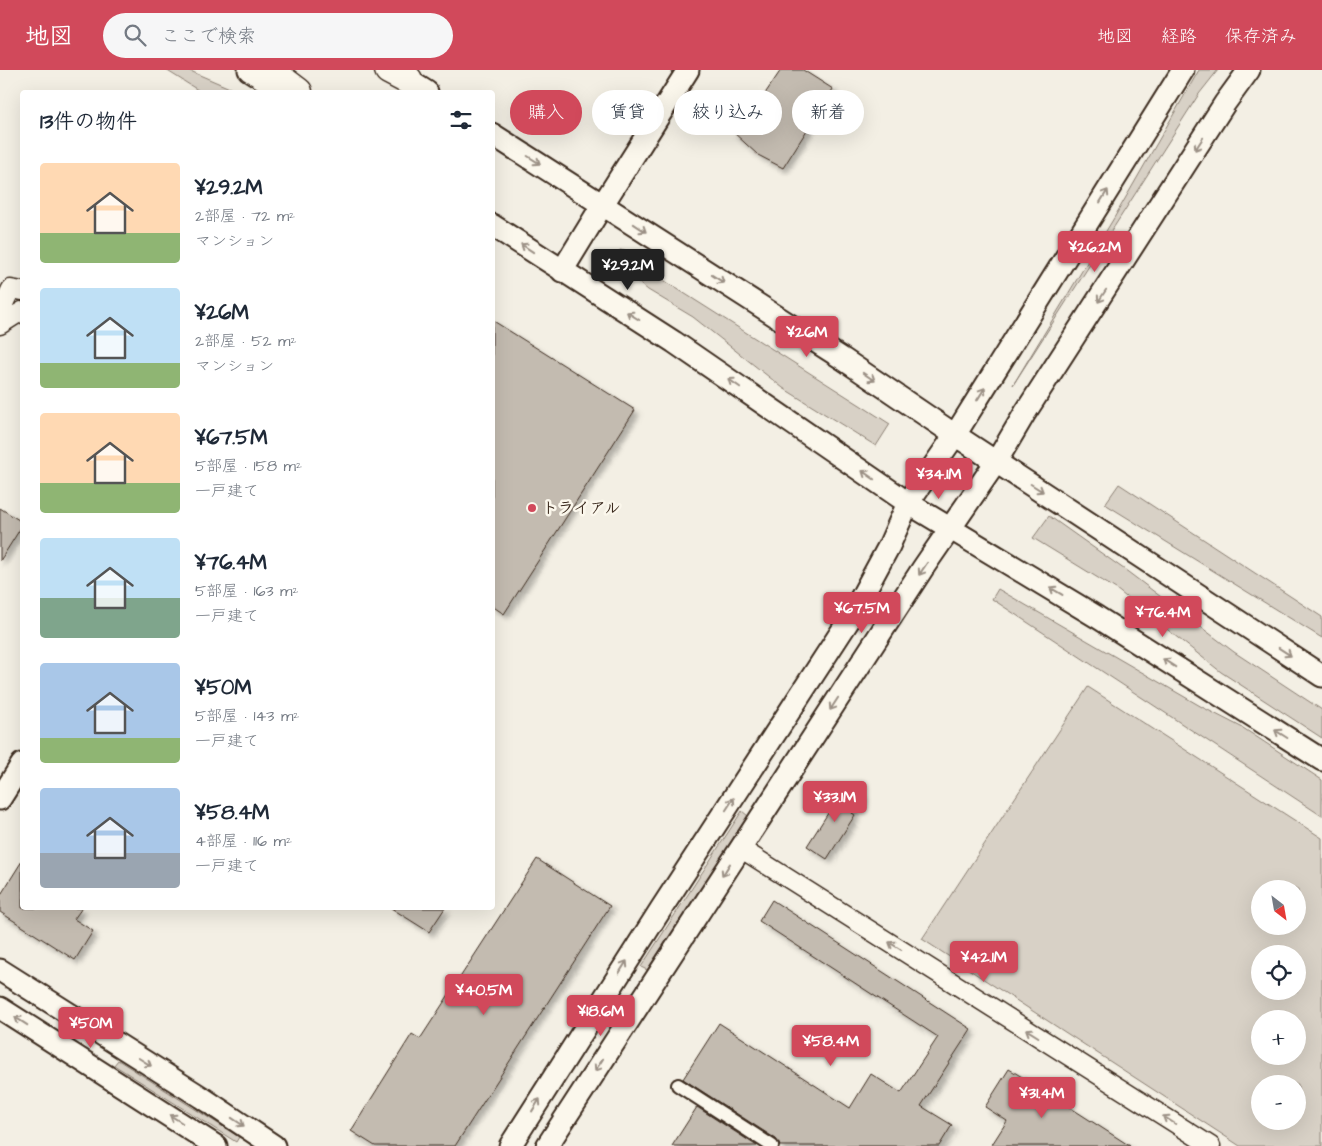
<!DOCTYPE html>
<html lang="ja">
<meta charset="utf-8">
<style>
:root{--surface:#fff;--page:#f6f6f7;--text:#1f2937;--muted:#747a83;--accent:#d1495b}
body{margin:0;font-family:"Architects Daughter","Klee One",sans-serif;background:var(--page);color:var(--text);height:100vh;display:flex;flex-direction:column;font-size:19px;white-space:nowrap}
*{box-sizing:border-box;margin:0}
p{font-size:16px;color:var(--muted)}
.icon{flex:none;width:28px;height:28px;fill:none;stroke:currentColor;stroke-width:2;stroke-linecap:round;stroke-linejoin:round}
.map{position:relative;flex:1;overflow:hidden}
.panel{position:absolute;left:20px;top:20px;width:475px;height:820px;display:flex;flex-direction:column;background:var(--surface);border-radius:5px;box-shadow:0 5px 20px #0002}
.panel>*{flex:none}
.guide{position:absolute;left:510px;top:20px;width:475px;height:45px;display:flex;gap:10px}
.needle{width:32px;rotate:149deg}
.buttons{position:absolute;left:1251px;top:810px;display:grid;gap:10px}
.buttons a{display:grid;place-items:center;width:55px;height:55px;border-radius:50%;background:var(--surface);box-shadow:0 5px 20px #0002;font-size:25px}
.price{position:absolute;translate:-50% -42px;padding:0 11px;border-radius:5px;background:var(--accent);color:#fff;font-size:16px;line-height:32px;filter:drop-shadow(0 1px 2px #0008)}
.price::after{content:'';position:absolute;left:50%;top:30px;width:15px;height:11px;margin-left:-8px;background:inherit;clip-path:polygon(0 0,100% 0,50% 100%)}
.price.selected{background:#222;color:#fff}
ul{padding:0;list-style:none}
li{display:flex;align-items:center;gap:15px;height:125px;padding:0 20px}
li span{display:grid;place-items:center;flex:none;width:140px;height:100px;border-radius:5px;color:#555}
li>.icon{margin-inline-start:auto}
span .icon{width:60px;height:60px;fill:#fffc;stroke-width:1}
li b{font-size:21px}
h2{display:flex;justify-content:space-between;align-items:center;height:60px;padding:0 20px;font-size:21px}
.pill{padding:0 18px;border-radius:22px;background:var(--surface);box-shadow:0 5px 20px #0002;font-size:18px;line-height:45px}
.pill.selected{background:var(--accent);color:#fff}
header{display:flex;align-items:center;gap:30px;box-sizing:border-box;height:70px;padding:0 25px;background:var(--accent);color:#fff}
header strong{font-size:24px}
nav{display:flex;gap:28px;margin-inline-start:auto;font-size:18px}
.search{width:350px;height:45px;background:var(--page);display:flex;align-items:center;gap:12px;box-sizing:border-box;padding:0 18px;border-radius:28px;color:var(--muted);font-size:19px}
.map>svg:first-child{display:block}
.green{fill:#d8d1c6;stroke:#8a7e72;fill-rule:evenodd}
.building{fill:#c3bbb0;stroke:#3b2a1e;filter:url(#shadow)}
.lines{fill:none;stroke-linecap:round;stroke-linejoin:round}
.pedestrian-casing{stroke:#3b2a1e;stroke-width:16}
.minor-casing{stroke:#3b2a1e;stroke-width:21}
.tertiary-casing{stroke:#3b2a1e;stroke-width:25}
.motorway-casing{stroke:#3b2a1e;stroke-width:31}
.pedestrian{stroke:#fbf7ec;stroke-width:12}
.minor{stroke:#fbf7ec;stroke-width:18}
.tertiary{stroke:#fbf7ec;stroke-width:21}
.motorway{stroke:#fbf7ec;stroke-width:28}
.oneway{stroke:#9b9085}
.poi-dot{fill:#d1495b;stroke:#fbf7ec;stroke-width:2}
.labels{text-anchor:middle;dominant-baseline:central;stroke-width:5;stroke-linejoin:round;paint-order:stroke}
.poi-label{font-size:16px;font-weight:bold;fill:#3b2a1e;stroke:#fbf7ec;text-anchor:start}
</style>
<header>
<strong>地図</strong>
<div class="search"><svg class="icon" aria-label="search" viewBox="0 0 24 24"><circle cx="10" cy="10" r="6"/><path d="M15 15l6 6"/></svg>ここで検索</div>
<nav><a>地図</a><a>経路</a><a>保存済み</a></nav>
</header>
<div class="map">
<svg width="1322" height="1076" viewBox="0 0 1322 1076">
<defs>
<filter id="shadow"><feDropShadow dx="4.5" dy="4.5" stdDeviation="2.5" flood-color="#0004"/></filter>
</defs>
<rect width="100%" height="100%" fill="#f3efe4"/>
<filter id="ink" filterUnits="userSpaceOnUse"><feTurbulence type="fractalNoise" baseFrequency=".02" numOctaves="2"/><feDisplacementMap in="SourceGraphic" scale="10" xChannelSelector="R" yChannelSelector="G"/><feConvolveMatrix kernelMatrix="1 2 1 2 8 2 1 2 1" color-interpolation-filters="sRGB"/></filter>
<g filter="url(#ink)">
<path class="green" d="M166,0H188L239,22H201Z
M1199,0H1218L1199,24L1013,315L1114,148Z
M620,180L629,182L657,206L890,354L876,376L783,318L693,247L648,220L616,194L614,187Z
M1119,414L1322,547V568L1105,434Z
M1049,446L1128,502L1234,582L1322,640V668L1221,602L1116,519L1033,468Z
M998,519L1202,637L1243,658L1322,710V746L992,529Z
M1088,617L1322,768V1076H1240L922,869ZM1260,819H1298V856H1260ZM1260,884H1298V921H1260ZM1260,949H1298V986H1260ZM1260,1014H1298V1051H1260Z
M742,741L748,746L647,900L641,897Z
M118,990L239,1067L236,1072L114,995Z"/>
<path class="building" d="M781,0H803L833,19L783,98L758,85L733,62L743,40L754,28L760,31Z
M492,250L635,340L504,544L492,536Z
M0,438L22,452V456L0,491Z
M846,715L863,726L852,743L855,745L827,789L807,776Z
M537,789L610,836L455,1076H375L351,1061L412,964L420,969Z
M22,791V838H82L74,849L93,861L75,890L0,842V826Z
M772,830L971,959L921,1036L952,1055L939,1076H780L776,1069L683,1009L719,953L850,1038L871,1004L901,1023L938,967L759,851Z
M391,838H445L429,862Z
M1009,999L1032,1013L1130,1076H991L1007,1051L985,1037Z
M697,1037L757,1076H672Z"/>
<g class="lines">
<defs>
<path id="pedestrian" d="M678,1015L772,1076"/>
<path id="minor" d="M0,242L11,219L22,221
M0,255L22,241
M740,778L1211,1076"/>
<path id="tertiary" d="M249,0L281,20
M395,2L427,22
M492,64L843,289L955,365L1322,606
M492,155L674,272L908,433L1097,547L1322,690
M562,201L603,134L688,0
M0,729L22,694
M0,900L201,1027L274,1076
M0,938L216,1076
M510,1076L661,839L849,550L889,476L908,433L955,365L1183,0
M547,1076L923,498L996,392L1025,343L1225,33L1249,0"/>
<path id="motorway" d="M269,0L298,22
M389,0L408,10"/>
</defs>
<use href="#pedestrian" class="pedestrian-casing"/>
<use href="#minor" class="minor-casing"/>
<use href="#tertiary" class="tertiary-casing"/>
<use href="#motorway" class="motorway-casing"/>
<use href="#pedestrian" class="pedestrian"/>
<use href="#minor" class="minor"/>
<use href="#tertiary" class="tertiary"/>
<use href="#motorway" class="motorway"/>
</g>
<defs><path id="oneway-shaft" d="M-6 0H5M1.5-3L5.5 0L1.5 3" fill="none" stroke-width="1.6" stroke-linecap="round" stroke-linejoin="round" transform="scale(1.25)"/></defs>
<g class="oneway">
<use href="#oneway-shaft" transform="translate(1199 74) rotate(123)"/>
<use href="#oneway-shaft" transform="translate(534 90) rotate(32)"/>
<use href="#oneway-shaft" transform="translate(1104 126) rotate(-58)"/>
<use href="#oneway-shaft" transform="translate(640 158) rotate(34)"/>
<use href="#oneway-shaft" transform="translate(527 178) rotate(-146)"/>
<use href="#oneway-shaft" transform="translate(718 209) rotate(33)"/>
<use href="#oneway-shaft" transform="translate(1102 226) rotate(123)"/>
<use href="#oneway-shaft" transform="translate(633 246) rotate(-148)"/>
<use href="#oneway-shaft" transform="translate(869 307) rotate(34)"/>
<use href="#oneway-shaft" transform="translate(734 313) rotate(-145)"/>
<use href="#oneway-shaft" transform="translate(981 324) rotate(-58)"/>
<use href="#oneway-shaft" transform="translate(868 405) rotate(-145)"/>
<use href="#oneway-shaft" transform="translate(1037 418) rotate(32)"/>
<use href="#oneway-shaft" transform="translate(923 499) rotate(124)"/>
<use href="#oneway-shaft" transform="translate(1056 521) rotate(-149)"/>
<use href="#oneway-shaft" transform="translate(1285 582) rotate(33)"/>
<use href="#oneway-shaft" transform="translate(1169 593) rotate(-147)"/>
<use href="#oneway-shaft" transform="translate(834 634) rotate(123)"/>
<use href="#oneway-shaft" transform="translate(1281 664) rotate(-148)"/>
<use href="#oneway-shaft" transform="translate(730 734) rotate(-57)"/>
<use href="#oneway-shaft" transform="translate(726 800) rotate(122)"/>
<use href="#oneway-shaft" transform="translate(895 876) rotate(-148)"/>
<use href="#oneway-shaft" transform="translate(623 897) rotate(-58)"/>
<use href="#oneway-shaft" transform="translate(21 951) rotate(-147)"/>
<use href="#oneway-shaft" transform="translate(1032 963) rotate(-148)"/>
<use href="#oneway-shaft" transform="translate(145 992) rotate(32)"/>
<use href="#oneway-shaft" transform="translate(599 995) rotate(123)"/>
<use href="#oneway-shaft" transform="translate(536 1035) rotate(-58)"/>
<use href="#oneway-shaft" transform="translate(176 1049) rotate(-148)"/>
<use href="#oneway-shaft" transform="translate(1169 1050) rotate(-148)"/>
<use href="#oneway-shaft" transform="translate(238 1052) rotate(34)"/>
</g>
</g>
<circle class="poi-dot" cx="532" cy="438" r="5"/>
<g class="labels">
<g class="poi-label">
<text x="542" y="438">トライアル</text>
</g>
</g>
</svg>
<div class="buttons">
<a><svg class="needle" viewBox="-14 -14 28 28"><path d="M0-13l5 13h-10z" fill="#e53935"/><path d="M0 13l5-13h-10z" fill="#747a83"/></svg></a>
<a><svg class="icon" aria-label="locate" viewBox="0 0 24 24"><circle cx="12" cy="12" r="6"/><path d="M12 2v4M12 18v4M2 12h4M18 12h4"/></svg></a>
<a>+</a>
<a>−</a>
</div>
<b class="price" style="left:1095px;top:203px">¥26.2M</b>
<b class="price selected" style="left:628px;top:221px">¥29.2M</b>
<b class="price" style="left:807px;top:288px">¥26M</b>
<b class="price" style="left:939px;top:430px">¥34.1M</b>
<b class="price" style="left:862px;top:564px">¥67.5M</b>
<b class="price" style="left:1163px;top:568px">¥76.4M</b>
<b class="price" style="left:835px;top:753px">¥33.1M</b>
<b class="price" style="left:984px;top:913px">¥42.1M</b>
<b class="price" style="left:484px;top:946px">¥40.5M</b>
<b class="price" style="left:601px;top:967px">¥18.6M</b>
<b class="price" style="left:91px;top:979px">¥50M</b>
<b class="price" style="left:831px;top:997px">¥58.4M</b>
<b class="price" style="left:1042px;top:1049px">¥31.4M</b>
<div class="guide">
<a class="pill selected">購入</a>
<a class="pill">賃貸</a>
<a class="pill">絞り込み</a>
<a class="pill">新着</a>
</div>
<section class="panel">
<h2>13件の物件<svg class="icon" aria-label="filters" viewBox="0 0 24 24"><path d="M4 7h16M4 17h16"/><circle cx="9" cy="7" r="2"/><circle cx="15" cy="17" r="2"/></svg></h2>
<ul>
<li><span style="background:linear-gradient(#ffd9b3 70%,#8fb573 0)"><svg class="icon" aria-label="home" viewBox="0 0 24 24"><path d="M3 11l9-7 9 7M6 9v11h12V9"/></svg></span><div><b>¥29.2M</b><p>2部屋 · 72 m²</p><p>マンション</p></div></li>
<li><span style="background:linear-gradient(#bfe0f5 75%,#8fb573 0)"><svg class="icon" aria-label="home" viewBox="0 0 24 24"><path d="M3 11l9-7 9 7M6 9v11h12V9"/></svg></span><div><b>¥26M</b><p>2部屋 · 52 m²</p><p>マンション</p></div></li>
<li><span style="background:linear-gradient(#ffd9b3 70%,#8fb573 0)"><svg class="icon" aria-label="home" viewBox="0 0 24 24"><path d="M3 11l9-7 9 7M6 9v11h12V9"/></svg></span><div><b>¥67.5M</b><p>5部屋 · 158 m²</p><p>一戸建て</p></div></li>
<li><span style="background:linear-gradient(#bfe0f5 60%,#7fa58c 0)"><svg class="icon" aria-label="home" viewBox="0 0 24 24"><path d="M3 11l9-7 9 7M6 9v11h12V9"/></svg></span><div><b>¥76.4M</b><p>5部屋 · 163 m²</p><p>一戸建て</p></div></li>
<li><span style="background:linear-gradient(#a9c7e8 75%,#8fb573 0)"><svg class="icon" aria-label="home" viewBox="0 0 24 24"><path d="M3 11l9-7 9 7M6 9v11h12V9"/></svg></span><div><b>¥50M</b><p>5部屋 · 143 m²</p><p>一戸建て</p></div></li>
<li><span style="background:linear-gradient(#a9c7e8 65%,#9aa5b1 0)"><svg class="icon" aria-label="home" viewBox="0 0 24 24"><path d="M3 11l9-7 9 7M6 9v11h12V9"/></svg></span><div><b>¥58.4M</b><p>4部屋 · 116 m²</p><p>一戸建て</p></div></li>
</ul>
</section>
</div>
